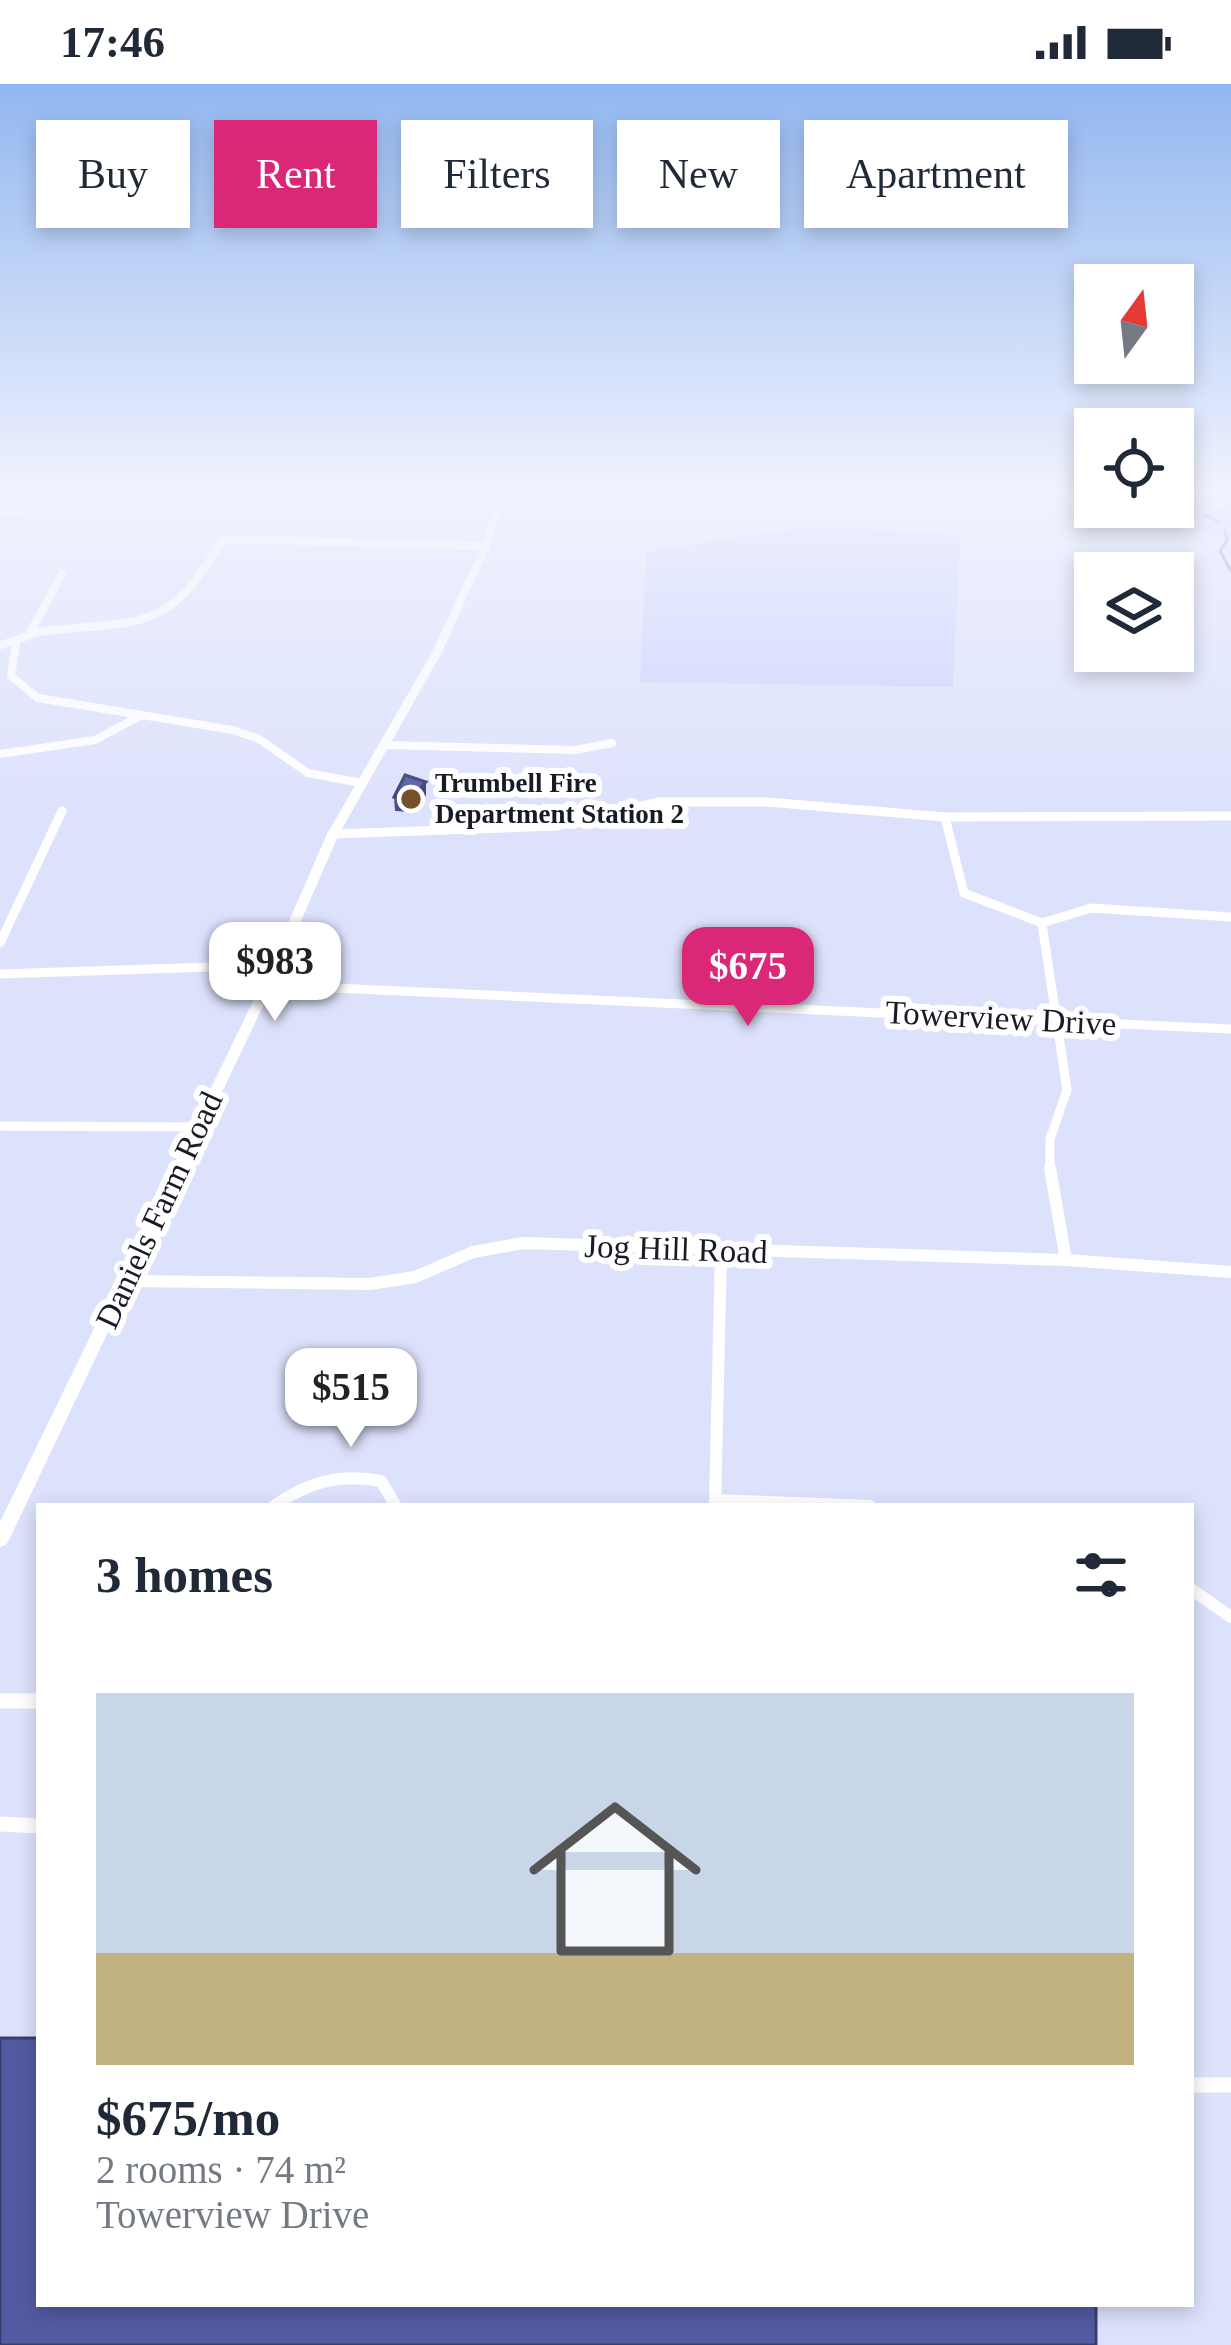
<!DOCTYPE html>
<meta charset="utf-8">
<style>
:root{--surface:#fff;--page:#f2f2f3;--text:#1f2937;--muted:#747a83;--line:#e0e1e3;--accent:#db2777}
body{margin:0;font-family:"Times New Roman",serif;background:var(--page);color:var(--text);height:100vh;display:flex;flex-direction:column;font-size:45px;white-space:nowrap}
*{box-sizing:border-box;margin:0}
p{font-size:39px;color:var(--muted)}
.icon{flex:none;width:66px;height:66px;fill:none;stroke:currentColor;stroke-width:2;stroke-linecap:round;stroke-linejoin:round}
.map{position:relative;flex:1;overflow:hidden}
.panel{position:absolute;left:36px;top:1419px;width:1158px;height:804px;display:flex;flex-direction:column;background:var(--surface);border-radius:0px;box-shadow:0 6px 18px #0003}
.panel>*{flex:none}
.hud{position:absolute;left:36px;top:36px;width:1161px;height:108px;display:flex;gap:24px}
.needle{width:78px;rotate:15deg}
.fabs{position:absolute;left:1074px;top:180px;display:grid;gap:24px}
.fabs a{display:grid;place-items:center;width:120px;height:120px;border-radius:0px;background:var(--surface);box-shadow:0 6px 18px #0003;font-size:60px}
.price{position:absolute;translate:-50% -102px;padding:0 27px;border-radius:24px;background:#fff;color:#222;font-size:39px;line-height:78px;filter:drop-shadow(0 3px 6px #0008)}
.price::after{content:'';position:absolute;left:50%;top:72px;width:36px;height:27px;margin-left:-18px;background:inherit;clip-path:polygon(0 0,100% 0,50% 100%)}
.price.selected{background:var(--accent);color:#fff}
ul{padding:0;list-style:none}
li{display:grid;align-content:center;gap:24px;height:636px;padding:0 60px}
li+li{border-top:3px solid var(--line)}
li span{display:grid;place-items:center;height:372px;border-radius:0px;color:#555}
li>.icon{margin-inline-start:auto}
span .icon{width:216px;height:216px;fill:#fffc;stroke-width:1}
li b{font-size:51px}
h2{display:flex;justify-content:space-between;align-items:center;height:144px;padding:0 60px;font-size:51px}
.pill{padding:0 42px;border-radius:0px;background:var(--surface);box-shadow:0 6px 18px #0003;font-size:42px;line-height:108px}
.pill.selected{background:var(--accent);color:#fff}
.status{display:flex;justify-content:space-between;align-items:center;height:84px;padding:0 60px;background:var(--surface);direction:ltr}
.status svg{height:33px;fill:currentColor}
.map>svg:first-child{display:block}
.green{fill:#cad2fe}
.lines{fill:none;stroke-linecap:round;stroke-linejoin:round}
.stream{stroke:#838bbb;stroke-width:3}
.minor-far3{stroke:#fff;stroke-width:8}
.minor-far2{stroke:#fff;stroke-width:9}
.minor-far1{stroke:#fff;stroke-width:12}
.minor{stroke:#fff;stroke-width:15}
.secondary{fill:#fff;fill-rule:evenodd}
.wall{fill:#474d8b}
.shaded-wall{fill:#3a3f71}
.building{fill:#535aa2;stroke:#3a3f71;stroke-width:3}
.poi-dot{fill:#74512a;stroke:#fff;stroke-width:4.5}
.labels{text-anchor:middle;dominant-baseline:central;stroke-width:12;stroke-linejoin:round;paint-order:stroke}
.far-poi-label{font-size:27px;font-weight:bold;fill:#181a25;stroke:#fff;text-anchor:start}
.street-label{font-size:33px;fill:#181a25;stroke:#fff}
</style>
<div class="status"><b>17:46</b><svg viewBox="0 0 49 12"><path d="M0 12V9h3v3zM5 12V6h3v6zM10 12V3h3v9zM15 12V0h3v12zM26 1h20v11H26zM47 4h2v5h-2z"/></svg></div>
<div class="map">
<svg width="1231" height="2261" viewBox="0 0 1231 2261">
<rect width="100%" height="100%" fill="#dde2fc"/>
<path class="green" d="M1173,412L1231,426V455L1113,430L1107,423H1173Z
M814,442L960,451L953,603L640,598L646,468Z"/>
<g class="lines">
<path class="stream" d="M1173,415L1190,427
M1205,431L1220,439
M1225,446L1227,456L1220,467L1231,487"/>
<path class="minor-far3" d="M941,407L975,416L1045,407
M1218,421L1219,407
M766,425L777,407
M0,428L102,419L110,407
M30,549L62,490
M16,560L11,592L38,614L233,646L259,655L308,689L361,699
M0,561C16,558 29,549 45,547C144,536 167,550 223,455L486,462
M384,661L575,666L612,659
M0,670L95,656L140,632"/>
<path class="minor-far2" d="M945,733L964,809L1042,839
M333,750L556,742L659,718H767L945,733L1231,732
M1042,839L1067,1006L1050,1055V1087
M1042,839L1091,824L1231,833
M0,859L62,727
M0,890L274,881
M267,901L1231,945
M0,1042L197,1043"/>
<path class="minor-far1" d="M1050,1084L1066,1176
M127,1197L370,1200L415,1193L473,1168L523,1159L1066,1176L1231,1188
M715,1416L870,1422
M274,1422C308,1398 340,1389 381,1397L396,1422
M715,1422L721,1168
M1191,1505L1231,1533"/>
<path class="minor" d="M0,1617H39
M0,1740L39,1742
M1191,2001H1231"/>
<path class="secondary" d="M499,407H507L490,462L441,570L339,750L273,901L9,1456L6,1461L0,1463V1438L261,901L327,750L431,570L482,462Z"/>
</g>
<path class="wall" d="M426,711L412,728L395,727L394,713Z"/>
<path class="shaded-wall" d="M426,698V711L412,728L411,715Z"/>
<path class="building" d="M405,691L426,698L411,715L394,713Z
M0,1954H39V2220H1096V2261H0Z"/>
<linearGradient id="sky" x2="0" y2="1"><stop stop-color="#92b7f0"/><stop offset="0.56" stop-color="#f0f2fe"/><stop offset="1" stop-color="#f0f2fe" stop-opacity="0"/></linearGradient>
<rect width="1231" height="724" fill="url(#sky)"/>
<circle class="poi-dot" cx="411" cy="715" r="12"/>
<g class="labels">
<g class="far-poi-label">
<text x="435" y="699">Trumbell Fire<tspan x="435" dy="31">Department Station 2</tspan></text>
</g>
<g class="street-label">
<text transform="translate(1001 934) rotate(3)">Towerview Drive</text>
<text transform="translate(159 1126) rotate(-65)">Daniels Farm Road</text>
<text transform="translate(676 1165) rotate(2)">Jog Hill Road</text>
</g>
</g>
</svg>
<div class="fabs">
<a><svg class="needle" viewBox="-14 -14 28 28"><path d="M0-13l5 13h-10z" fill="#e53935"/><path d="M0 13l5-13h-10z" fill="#747a83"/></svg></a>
<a><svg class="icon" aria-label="locate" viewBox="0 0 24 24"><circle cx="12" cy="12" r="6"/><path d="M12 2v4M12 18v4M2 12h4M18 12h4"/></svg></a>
<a><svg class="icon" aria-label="layers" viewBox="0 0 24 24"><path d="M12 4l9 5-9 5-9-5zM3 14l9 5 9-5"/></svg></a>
</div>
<b class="price" style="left:275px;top:940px">$983</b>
<b class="price selected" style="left:748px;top:945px">$675</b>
<b class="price" style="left:351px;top:1366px">$515</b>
<div class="hud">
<a class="pill">Buy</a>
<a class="pill selected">Rent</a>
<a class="pill">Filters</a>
<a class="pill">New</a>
<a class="pill">Apartment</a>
</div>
<section class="panel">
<h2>3 homes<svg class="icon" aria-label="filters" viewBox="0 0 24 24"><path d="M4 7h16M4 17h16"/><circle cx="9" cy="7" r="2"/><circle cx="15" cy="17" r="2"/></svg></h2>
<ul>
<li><span style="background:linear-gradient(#c9d6e8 70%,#c2b280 0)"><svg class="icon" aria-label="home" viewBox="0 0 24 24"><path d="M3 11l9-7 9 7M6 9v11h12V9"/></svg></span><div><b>$675/mo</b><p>2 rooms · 74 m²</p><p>Towerview Drive</p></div></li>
</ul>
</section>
</div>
